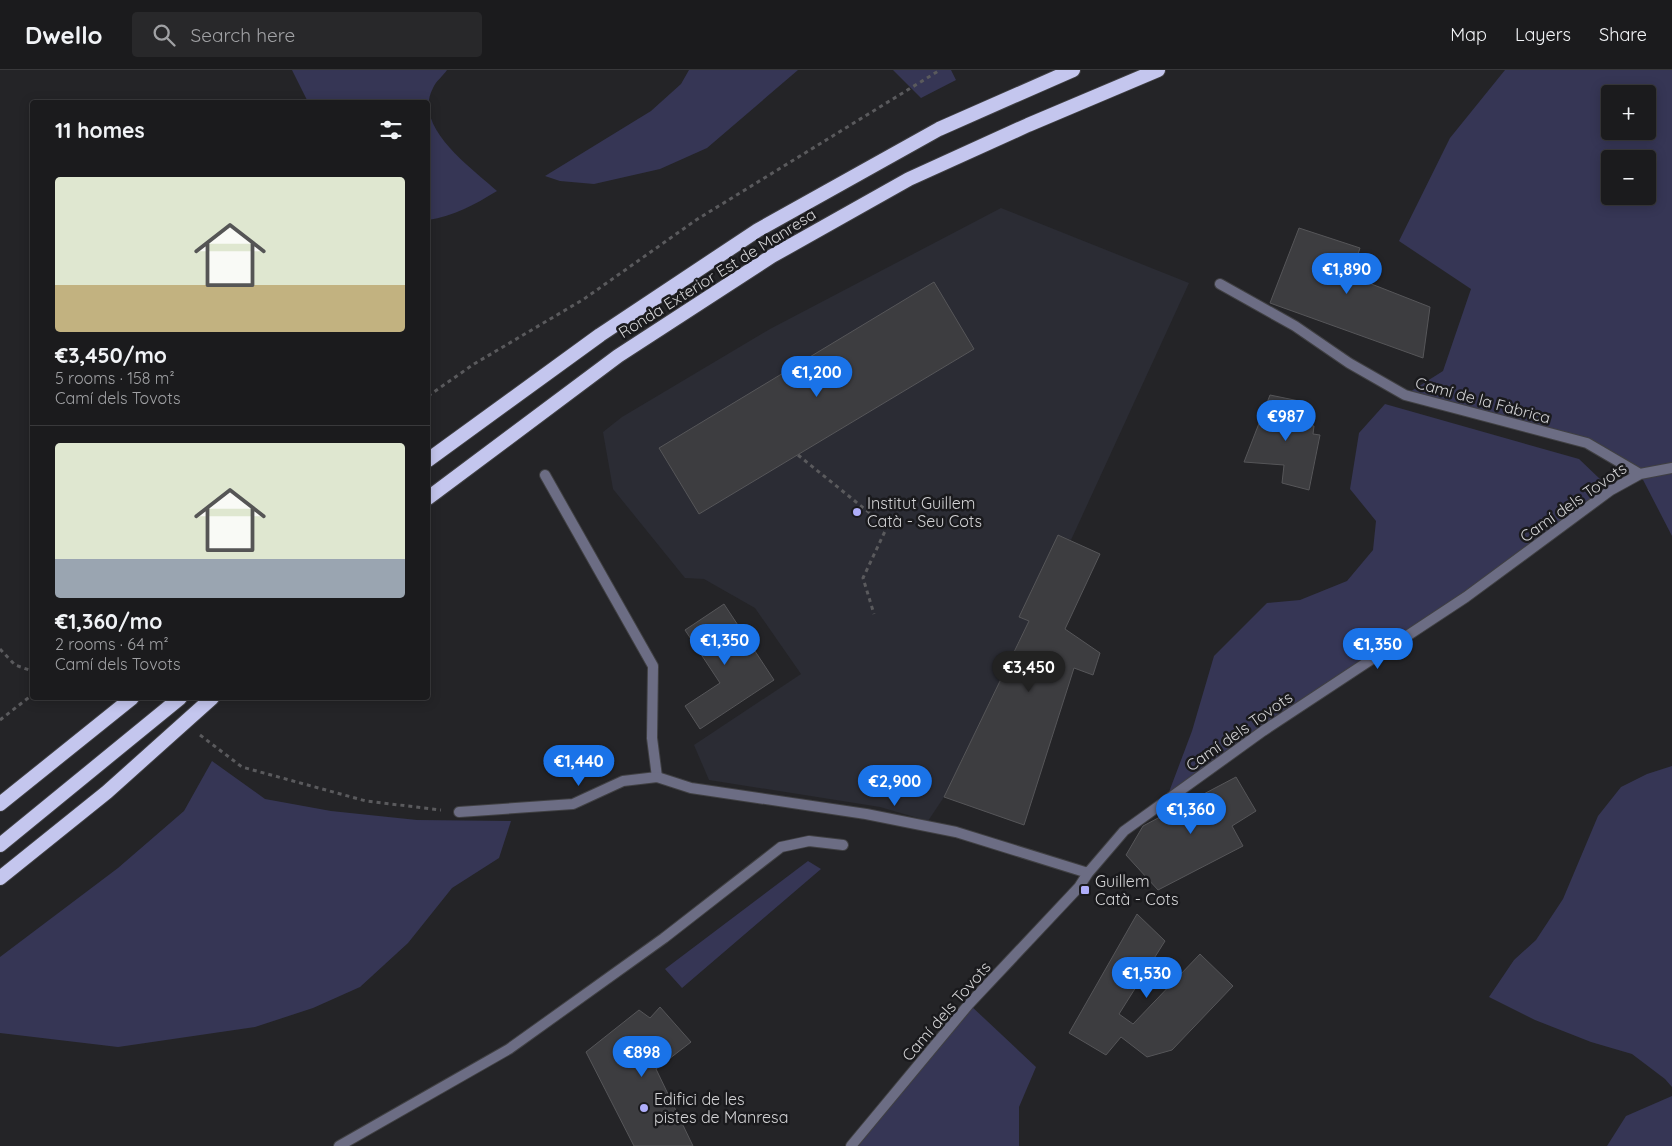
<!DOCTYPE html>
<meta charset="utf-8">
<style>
:root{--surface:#1b1b1d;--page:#28282a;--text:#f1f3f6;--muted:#a0a1a4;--line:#39393b;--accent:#1a73e8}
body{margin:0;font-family:Quicksand,sans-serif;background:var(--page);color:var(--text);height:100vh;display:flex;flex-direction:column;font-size:19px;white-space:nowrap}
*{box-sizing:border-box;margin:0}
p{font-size:16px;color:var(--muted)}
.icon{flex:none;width:28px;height:28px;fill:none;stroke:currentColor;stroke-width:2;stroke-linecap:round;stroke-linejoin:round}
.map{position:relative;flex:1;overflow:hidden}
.panel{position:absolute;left:30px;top:30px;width:400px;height:600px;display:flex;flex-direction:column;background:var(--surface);border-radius:5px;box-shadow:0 2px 12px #0003,0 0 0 1px var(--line)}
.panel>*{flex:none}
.buttons{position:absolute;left:1601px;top:15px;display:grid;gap:10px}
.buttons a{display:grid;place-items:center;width:55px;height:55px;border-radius:5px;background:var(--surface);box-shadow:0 2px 12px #0003,0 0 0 1px var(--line);font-size:25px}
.price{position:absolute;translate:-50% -42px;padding:0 11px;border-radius:18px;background:var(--accent);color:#fff;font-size:16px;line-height:32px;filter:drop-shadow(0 1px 2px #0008)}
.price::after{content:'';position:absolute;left:50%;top:30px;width:15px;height:11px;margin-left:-8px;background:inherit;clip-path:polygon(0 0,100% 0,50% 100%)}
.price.current{background:#222;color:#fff}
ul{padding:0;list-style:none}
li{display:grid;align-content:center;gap:10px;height:265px;padding:0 25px}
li+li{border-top:1px solid var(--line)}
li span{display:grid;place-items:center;height:155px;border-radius:5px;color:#555}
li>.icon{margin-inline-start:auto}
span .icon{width:90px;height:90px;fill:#fffc;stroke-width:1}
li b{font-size:21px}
h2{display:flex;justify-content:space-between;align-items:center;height:60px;padding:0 25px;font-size:21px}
header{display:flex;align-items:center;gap:30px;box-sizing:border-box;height:70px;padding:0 25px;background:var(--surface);border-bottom:1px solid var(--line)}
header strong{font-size:24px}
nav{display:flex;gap:28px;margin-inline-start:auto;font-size:18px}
.search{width:350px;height:45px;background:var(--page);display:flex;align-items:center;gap:12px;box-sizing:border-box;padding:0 18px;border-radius:5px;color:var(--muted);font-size:19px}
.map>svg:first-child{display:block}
.built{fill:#2b2c34}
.green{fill:#363655;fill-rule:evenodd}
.building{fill:#3d3d40;stroke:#565659}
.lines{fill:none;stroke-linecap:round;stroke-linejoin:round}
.service-casing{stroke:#404043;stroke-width:12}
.minor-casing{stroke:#404043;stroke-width:12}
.trunk-casing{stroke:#404043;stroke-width:16}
.path{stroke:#5a5a5d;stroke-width:3;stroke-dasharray:4 4;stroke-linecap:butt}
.service{stroke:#6c6d84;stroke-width:10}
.minor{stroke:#6c6d84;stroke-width:10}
.trunk{stroke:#c4c6ee;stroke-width:14}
.poi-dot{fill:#afaefa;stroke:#1a1a1d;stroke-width:2}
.labels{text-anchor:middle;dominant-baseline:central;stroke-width:5;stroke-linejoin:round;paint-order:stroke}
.street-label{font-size:16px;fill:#d3d3d5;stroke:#1a1a1d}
.poi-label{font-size:16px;fill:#d3d3d5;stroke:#1a1a1d;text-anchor:start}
</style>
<header>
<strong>Dwello</strong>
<div class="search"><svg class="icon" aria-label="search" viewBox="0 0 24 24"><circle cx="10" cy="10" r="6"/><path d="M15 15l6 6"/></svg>Search here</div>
<nav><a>Map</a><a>Layers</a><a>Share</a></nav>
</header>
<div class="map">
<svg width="1672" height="1076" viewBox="0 0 1672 1076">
<rect width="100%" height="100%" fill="#242427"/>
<path class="built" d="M1001,138L1189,213L1071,470L1058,465L1019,547L1029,551L944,727L928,751L880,737L709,710L694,675L801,604L755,538L704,509L685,508L613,419L603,362L622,347L770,259Z"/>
<path class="green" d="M292,0H447C443,6 436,11 433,18C412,57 472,98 497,121C474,135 454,146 428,150V32H308Z
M689,0H798L707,78L660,99L594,114L560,111L545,106L651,41L681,14Z
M893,0H951L956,10L921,28Z
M1505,0H1672V466L1640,404L1587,373L1405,325L1443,301L1471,219L1399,171L1450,68ZM1610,24H1648V61H1610ZM1610,89H1648V126H1610Z
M1385,334L1579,389L1601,410L1595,432L1166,730L1192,661L1214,586L1267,533L1300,530L1347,511L1373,480L1376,451L1350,419L1359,363Z
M212,691L265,729L331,741L417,750L511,751L499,788L452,818L408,873L360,917L313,938L255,957L118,977L0,963V887L118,798L184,741Z
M1672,696V1017L1665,1009L1632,984L1591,972L1535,950L1489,927L1514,890L1536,870L1563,829L1598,746L1621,717L1647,704Z
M808,791L821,799L682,918L665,899Z
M969,934L1036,997L1019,1037V1076H851Z
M1672,1026V1076H1607L1626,1046Z"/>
<path class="building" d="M1299,158L1360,178L1351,206L1430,237L1423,288L1270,233Z
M934,212L974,279L699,444L659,378Z
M1270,325L1304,332L1300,354L1314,356L1313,364L1320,365L1309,420L1282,413L1284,395L1244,392Z
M1058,465L1100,484L1065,559L1100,583L1093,605L1074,598L1024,755L944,727L1029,551L1019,547Z
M724,534L774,610L700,659L685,636L720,613L685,560Z
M1236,707L1256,741L1232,756L1243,776L1158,820L1126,785L1143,756Z
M1137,844L1165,871L1119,944L1133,954L1200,884L1233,916L1172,980L1147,987L1121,967L1106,985L1069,963Z
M660,937L691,972L656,999L693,1076H634L586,982L639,940L650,948Z"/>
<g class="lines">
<defs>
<path id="service" d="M545,405L653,596L652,668L657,707
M339,1076L509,979L664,868L781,777L809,771L843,775"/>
<path id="minor" d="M1220,214L1295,256L1349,293L1405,325L1587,373L1640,404
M459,742L573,734L623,711L657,707L691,718L866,744L956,762L1088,803
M851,1076L969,934L1079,817L1088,803L1124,761L1263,661L1466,527L1611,420L1640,404L1672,398"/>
<path id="trunk" d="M428,390L600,265L758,160L939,59L1073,0
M428,428L618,286L772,186L909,109L1028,55L1158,0
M0,734L132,628
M0,775L180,628
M0,808L107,722L212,628"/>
</defs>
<use href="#service" class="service-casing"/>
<use href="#minor" class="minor-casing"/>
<use href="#trunk" class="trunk-casing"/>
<path class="path" d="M428,326L474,294L584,229L696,150L940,0
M798,385L887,457L863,508L874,544
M0,579L15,595L32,601
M0,650L32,625
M200,665L242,697L366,731L441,740"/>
<use href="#service" class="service"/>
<use href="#minor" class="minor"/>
<use href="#trunk" class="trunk"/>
</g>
<g class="poi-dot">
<circle cx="857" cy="442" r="5"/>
<rect x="1080" y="815" width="10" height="10" rx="2.5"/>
<circle cx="644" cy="1038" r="5"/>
</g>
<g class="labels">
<g class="street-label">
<text transform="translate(717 203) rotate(-32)">Ronda Exterior Est de Manresa</text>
<text transform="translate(1483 330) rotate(15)">Camí de la Fàbrica</text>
<text transform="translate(1573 432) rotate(-35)">Camí dels Tovots</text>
<text transform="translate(1239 661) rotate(-35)">Camí dels Tovots</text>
<text transform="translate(946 941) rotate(-49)">Camí dels Tovots</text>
</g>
<g class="poi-label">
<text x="867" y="433">Institut Guillem<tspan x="867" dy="18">Catà - Seu Cots</tspan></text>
<text x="1095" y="811">Guillem<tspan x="1095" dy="18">Catà - Cots</tspan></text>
<text x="654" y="1029">Edifici de les<tspan x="654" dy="18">pistes de Manresa</tspan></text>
</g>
</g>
</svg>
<div class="buttons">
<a>+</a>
<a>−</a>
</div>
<b class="price" style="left:1347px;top:225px">€1,890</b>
<b class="price" style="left:817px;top:328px">€1,200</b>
<b class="price" style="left:1286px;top:372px">€987</b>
<b class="price" style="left:725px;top:596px">€1,350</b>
<b class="price" style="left:1378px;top:600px">€1,350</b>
<b class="price current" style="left:1029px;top:623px">€3,450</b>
<b class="price" style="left:579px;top:717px">€1,440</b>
<b class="price" style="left:895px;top:737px">€2,900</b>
<b class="price" style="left:1191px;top:765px">€1,360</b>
<b class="price" style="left:1147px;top:929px">€1,530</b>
<b class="price" style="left:642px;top:1008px">€898</b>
<section class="panel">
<h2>11 homes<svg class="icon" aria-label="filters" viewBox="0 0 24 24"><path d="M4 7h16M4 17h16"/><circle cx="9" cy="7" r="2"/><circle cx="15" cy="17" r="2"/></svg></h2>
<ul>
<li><span style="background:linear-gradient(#dfe7d0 70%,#c2b280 0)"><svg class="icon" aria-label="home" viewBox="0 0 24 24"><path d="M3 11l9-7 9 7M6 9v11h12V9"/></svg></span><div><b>€3,450/mo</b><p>5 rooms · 158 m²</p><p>Camí dels Tovots</p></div></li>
<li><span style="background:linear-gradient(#dfe7d0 75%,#9aa5b1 0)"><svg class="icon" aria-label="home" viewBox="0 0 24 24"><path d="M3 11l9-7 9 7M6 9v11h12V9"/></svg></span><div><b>€1,360/mo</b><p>2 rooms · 64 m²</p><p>Camí dels Tovots</p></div></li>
</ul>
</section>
</div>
